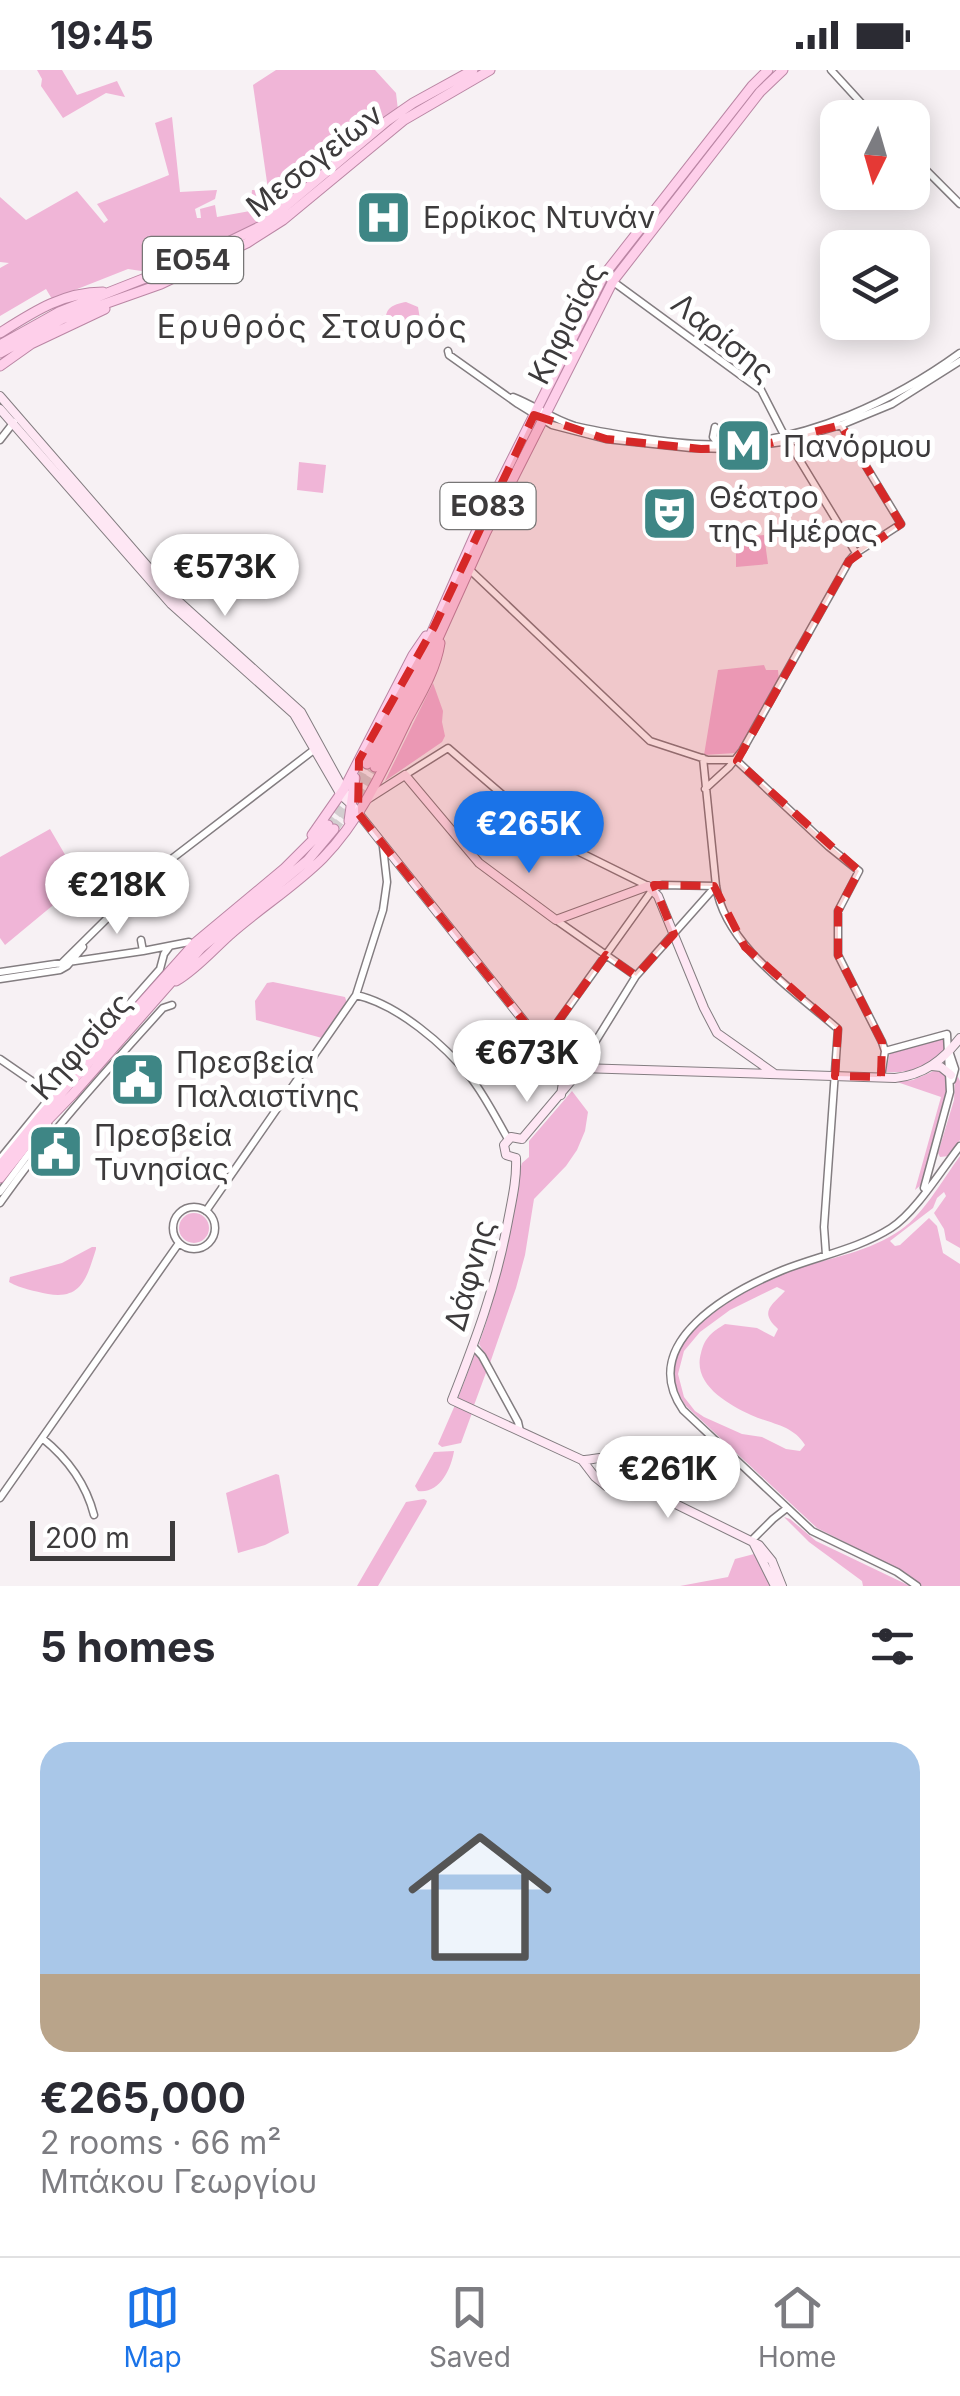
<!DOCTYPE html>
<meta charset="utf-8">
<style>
:root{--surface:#fff;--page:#f7f7f7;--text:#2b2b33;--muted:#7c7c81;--line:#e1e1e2;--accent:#1a73e8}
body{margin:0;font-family:Inter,sans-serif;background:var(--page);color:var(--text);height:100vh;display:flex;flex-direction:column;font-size:38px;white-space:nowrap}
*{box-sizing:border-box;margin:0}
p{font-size:32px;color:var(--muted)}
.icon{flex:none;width:55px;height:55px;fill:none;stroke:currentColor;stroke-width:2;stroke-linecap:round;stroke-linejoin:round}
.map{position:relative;height:1516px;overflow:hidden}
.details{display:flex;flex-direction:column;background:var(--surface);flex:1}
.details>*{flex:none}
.needle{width:65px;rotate:185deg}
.controls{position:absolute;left:820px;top:30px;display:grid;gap:20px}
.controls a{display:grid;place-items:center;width:110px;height:110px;border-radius:20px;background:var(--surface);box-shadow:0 5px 25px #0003;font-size:50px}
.scale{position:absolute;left:30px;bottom:25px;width:145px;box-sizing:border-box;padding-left:10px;border:5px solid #3d3b3c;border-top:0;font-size:28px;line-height:35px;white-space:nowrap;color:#3d3b3c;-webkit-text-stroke:8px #fff;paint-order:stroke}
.price{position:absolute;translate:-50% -85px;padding:0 22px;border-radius:35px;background:#fff;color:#222;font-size:32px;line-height:65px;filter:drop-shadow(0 2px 5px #0008)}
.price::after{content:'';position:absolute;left:50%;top:60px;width:30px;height:22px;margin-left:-15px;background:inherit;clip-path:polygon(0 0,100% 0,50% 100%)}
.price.active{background:var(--accent);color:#fff}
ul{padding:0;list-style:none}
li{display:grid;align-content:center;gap:20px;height:530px;padding:0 40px}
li+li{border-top:2px solid var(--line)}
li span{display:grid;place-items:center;height:310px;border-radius:30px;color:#555}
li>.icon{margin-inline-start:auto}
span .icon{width:180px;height:180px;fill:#fffc;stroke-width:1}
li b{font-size:42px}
h2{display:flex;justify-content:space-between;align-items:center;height:120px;padding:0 40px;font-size:42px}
.status{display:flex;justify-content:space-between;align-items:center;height:70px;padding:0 50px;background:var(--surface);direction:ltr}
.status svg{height:28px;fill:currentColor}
.tabs{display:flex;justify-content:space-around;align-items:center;height:140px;border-top:2px solid var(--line);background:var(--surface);font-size:28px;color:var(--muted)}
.tabs a{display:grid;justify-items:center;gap:5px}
.tabs .active{color:var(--accent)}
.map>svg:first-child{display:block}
.green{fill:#f0b5d7;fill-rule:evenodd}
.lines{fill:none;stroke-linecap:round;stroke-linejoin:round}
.primary-tunnel{stroke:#d2cdcf;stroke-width:9;stroke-dasharray:9 4.5;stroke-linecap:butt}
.tertiary-casing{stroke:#837d80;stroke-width:9}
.secondary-casing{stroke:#837d80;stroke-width:10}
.primary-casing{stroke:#ba86a4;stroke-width:11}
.tertiary{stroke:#fff;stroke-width:6}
.secondary{stroke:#fee7f4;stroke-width:8}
.primary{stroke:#fecfea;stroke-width:9}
.marked{fill:#d62828;fill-opacity:0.2;stroke:#d62828;stroke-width:8;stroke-dasharray:20 12;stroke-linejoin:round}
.labels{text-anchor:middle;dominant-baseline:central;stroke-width:10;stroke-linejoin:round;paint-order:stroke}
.shield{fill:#fff;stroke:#777676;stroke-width:2.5}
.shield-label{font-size:28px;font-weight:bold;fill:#3d3b3c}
.street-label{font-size:30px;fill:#3d3b3c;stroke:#fff}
.poi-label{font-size:30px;fill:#3d3b3c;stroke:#fff;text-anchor:start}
.neighbourhood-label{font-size:32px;letter-spacing:2.5px;fill:#3d3b3c;stroke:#fff}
</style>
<div class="status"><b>19:45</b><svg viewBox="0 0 49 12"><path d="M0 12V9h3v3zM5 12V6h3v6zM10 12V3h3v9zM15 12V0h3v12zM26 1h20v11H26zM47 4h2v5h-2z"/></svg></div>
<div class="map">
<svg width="960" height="1516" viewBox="0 0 960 1516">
<rect width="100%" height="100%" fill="#f7f1f4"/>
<path class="green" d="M37,0H62L77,25L117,11L125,27L106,23L63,48L41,16L42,9Z
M276,0H375L396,23L398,40L280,138H273L270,133L253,15Z
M172,47L180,122L217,120L215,129L195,139L197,148H201L200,139L215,135L217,147L250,141L252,120H259L263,149L219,174L148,202L128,199L52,229L46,219L0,246V198L9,193L0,192V127L26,150L77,121L104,153L108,150L97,134L169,105L155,53Z
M406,232L418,237L420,249L412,258L394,260L386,250C385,237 395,234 406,232Z
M299,392L326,395L323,423L297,420Z
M764,465L768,494L736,497V468Z
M764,595L766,600H778L779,610L743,675L736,683L704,685L718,600Z
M433,613L443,641L442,652L445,666L442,672L385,711Z
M50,759L81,812L5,875L0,868V787Z
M273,912L345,927L347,933L322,968L256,950L255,931L267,913Z
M945,965L946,981C928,996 910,1004 886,1002L890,982Z
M936,1000L946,1004V1024L922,1114L915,1120L941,1027L897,1012L913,1010Z
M958,1007L960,1011V1070L949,1086L940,1087L938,1083L954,1030L955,1009Z
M572,1021L588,1042L585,1061L577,1080L566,1096L534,1129L525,1185L516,1218L490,1293L479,1274C499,1218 510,1161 519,1103L522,1093L529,1087V1071Z
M960,1086V1178L946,1170L944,1159L934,1143L946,1126L944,1122L937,1128L933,1138L890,1171L895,1176L900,1175L929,1148L937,1156L943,1183L960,1194V1516H922L906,1503L817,1458L686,1336C677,1322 671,1308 675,1292C684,1252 752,1216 787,1202C823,1189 863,1184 896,1163C921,1149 943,1109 960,1086ZM777,1217L785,1221C771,1236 759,1242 778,1259L774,1267L757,1258L725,1254C712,1262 705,1267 701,1283C692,1314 727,1334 751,1345C771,1354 793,1355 805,1375L800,1381L786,1379L762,1367L742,1364L704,1347L695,1341L684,1327L678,1304L684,1281L700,1262L730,1240Z
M179 1158a15 15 0 1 1 30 0a15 15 0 1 1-30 0Z
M92,1177H96V1179C87,1207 82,1230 48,1224C34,1221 22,1219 9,1212L10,1207L62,1193Z
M476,1281L487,1300L473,1338L457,1331Z
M455,1335L472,1343L461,1373L442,1377L438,1374Z
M454,1381C451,1400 439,1424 418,1421L415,1416L434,1382Z
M276,1404L279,1405L289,1463L265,1475L238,1483L226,1423Z
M424,1429L427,1431L426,1434L378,1516H357L406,1432Z
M784,1447L790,1449L816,1471L910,1516H863L862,1511L809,1472Z
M754,1484L770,1516H680L728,1507L735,1489Z"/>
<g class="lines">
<path class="primary-tunnel" d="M328,755L349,729L367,694
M334,759L353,734L375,697"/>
<defs>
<path id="tertiary" d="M831,0L875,48
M912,86L960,134
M604,205L761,320L782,361L856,483
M448,281L449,285L518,334L552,355L606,369L691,378L731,379L782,372L841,355L892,334L960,291
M513,327C534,335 552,349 575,356C595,361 615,364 635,367C666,372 697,376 727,374C810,370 894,331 960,283
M715,357L713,367L719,374
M0,370L14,352
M469,499L650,671L708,690H735
M703,688L716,816C725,876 795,921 838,959L824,1157L826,1185
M736,690L829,777L859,801L838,841V885L882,972L885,981L881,1007
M405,705L448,678L555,770L648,816
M705,719L729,697L742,681L849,491L856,483L901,454L841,355
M556,850L636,906
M141,870L143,881
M61,894L152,804L315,679
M0,902L143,881L189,872
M0,909L60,900L67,896L83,877
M356,925C397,934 445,975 471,1008C485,1026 496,1048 508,1069
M542,974L653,819L662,815L716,816
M885,981L947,964L950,1022L924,1118
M950,984L955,999L952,1010
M0,989L55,1027
M571,1011L636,906L715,817
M0,1089L91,977L160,899L164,884L170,876
M0,1122L33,1078L48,1054
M0,1133C49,1063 107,1000 163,938L172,935
M173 1158a21 21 0 1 1 42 0a21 21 0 1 1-42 0Z
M206,1141L356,925L383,840L387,812L383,777
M473,1276L482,1286L518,1352L520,1361
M42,1368C67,1388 86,1414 94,1445
M0,1428L179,1173
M751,1471L773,1449L787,1438
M917,1516L897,1502L812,1461L683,1340C636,1272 732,1221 783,1200C818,1186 858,1179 891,1158C915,1143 942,1099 960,1076"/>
<path id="secondary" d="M0,326L176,529L301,642L346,724
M0,339L171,534L294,644L341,725L351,734L554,989L564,1006L561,1025
M369,728L405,705L479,793L556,850L648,816L658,826L704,938L717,963L775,1004
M556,990L564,995L580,998L895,1008C924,1005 943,990 960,968
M932,996L941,997L951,1005
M522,1069L571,1011
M516,1088C517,1109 512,1130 508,1151C496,1216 476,1269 452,1330L582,1390L595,1407L606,1416L619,1420L627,1416L645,1419L759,1475L772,1491L782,1516
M516,1088L506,1085L504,1075L511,1067L522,1069
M583,1390C590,1390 600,1387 608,1388C624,1389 634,1408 645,1419
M753,1472L775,1516"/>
<path id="primary" d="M0,263C33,242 63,222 103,222
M0,275L59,242L191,190L263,155L387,51L413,33L473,0
M0,283L62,249L161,214L247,173L283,150L404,50L490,0
M0,296L31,274L105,239
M367,694L420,589L481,451L604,205L752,16L768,0
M375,697L427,593L486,462L613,211L760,22L783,0
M349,751L355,708
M312,765L344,719L413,585L426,566
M176,911C198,898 214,878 234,861C263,836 296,815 323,788C361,749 384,698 407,650C420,626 436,600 440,573
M0,1096L39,1048L195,873L285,798L328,755
M0,1108L39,1059L72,1025L201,878L308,790L334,759"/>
</defs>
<use href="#tertiary" class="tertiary-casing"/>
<use href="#secondary" class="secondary-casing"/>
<use href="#primary" class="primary-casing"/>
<use href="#tertiary" class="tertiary"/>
<use href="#secondary" class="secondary"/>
<use href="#primary" class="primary"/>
</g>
<path class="marked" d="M534,345L606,369L701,379L755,377L841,355L901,454L849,491L737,691L859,801L838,841V885L882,972L881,1007L835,1006L838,959L745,877L714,816L654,815L674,864L636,906L606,885L542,974L358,743L359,690L434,557Z"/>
<defs>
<symbol id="hospital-square" viewBox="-11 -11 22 22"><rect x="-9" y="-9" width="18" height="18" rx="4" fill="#3e8685" stroke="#fff"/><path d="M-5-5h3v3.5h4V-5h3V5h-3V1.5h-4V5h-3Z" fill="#fff"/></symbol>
<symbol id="metro-square" viewBox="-11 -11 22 22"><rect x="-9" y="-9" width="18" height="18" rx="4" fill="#3e8685" stroke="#fff"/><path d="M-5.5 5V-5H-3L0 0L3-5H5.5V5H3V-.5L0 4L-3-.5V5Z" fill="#fff"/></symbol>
<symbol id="theatre-square" viewBox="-11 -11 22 22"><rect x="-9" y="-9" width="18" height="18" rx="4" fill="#3e8685" stroke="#fff"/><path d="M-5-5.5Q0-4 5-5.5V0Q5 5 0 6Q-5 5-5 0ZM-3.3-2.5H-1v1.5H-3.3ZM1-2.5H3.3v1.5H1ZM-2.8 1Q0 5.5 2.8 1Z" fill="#fff"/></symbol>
<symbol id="civic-square" viewBox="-11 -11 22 22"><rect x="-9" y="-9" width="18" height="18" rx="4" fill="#3e8685" stroke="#fff"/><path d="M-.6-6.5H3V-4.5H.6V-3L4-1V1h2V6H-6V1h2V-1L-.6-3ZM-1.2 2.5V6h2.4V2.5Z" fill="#fff"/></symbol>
</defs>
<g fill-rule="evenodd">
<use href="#hospital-square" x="352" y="116" width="63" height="63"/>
<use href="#metro-square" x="712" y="344" width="63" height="63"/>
<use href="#theatre-square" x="638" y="412" width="63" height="63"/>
<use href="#civic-square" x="106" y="978" width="63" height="63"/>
<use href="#civic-square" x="24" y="1050" width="63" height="63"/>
</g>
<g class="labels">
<g class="shield">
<rect x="143" y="167" width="100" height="46" rx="8"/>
<rect x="440.5" y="413" width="95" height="46" rx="8"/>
</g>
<g class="shield-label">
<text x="193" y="190">ΕΟ54</text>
<text x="488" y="436">ΕΟ83</text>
</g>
<g class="street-label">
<text transform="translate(314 90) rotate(-38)">Μεσογείων</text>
<text transform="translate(566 253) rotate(-63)">Κηφισίας</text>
<text transform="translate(723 267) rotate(39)">Λαρίσης</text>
<text transform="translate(81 976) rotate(-48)">Κηφισίας</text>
<text transform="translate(469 1205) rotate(-74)">Δάφνης</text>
</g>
<g class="poi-label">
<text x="423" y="147">Ερρίκος Ντυνάν</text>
<text x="783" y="376">Πανόρμου</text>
<text x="709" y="427">Θέατρο<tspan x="709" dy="34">της Ημέρας</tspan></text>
<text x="176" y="992">Πρεσβεία<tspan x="176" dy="34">Παλαιστίνης</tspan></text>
<text x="94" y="1065">Πρεσβεία<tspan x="94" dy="34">Τυνησίας</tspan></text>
</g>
<g class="neighbourhood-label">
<text x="313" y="256">Ερυθρός Σταυρός</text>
</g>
</g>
</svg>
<div class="controls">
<a><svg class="needle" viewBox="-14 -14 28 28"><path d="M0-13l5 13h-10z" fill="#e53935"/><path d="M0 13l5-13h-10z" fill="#7c7c81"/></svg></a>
<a><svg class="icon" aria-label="layers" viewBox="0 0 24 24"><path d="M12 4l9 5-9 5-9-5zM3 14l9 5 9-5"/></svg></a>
</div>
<div class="scale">200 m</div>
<b class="price" style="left:225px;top:549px">€573K</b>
<b class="price active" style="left:529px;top:806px">€265K</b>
<b class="price" style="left:117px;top:867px">€218K</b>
<b class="price" style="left:527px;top:1035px">€673K</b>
<b class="price" style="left:668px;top:1451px">€261K</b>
</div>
<section class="details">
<h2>5 homes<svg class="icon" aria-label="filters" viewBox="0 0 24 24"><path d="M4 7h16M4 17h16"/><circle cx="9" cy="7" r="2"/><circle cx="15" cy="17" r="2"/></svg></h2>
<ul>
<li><span style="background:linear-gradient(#a9c7e8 75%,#b9a48a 0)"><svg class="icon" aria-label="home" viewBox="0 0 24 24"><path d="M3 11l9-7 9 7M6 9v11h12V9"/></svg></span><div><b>€265,000</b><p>2 rooms · 66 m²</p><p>Μπάκου Γεωργίου</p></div></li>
</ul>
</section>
<nav class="tabs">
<a class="active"><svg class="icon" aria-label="map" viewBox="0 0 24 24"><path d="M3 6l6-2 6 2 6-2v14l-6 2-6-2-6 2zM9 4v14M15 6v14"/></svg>Map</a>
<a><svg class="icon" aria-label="saved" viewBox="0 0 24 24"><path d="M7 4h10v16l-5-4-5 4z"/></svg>Saved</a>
<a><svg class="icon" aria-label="home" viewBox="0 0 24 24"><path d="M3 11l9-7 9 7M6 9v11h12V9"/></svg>Home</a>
</nav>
